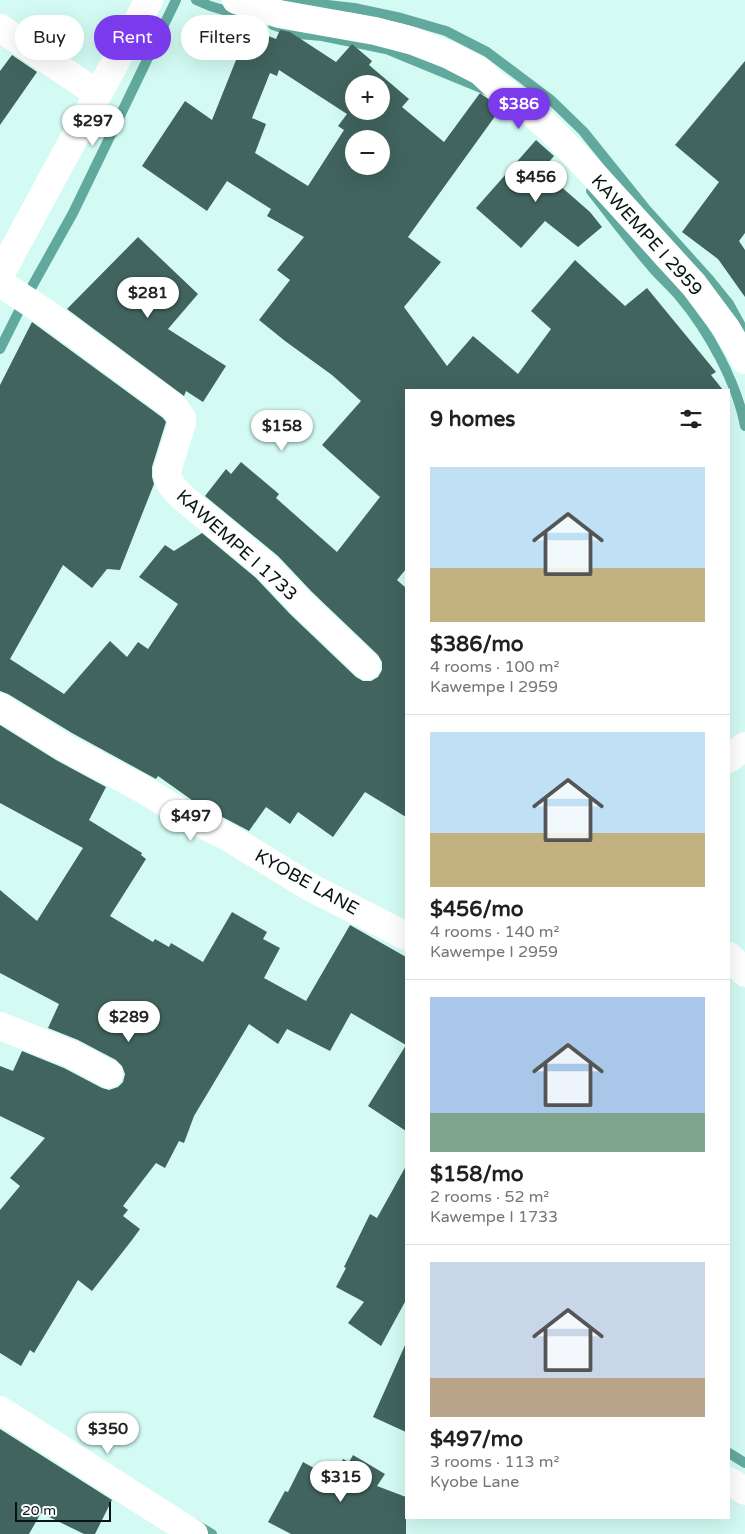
<!DOCTYPE html>
<meta charset="utf-8">
<style>
:root{--surface:#fff;--page:#f6f6f6;--text:#202124;--muted:#757577;--line:#e0e0e0;--accent:#7c3aed}
body{margin:0;font-family:"Varela Round",sans-serif;background:var(--page);color:var(--text);height:100vh;display:flex;flex-direction:column;font-size:19px;white-space:nowrap}
*{box-sizing:border-box;margin:0}
p{font-size:16px;color:var(--muted)}
.icon{flex:none;width:28px;height:28px;fill:none;stroke:currentColor;stroke-width:2;stroke-linecap:round;stroke-linejoin:round}
.map{position:relative;flex:1;overflow:hidden}
.details{position:absolute;left:405px;top:389px;width:325px;height:1130px;display:flex;flex-direction:column;background:var(--surface);border-radius:0px;box-shadow:0 5px 20px #0002}
.details>*{flex:none}
.banner{position:absolute;left:15px;top:15px;width:315px;height:45px;display:flex;gap:10px}
.fabs{position:absolute;left:345px;top:75px;display:grid;gap:10px}
.fabs a{display:grid;place-items:center;width:45px;height:45px;border-radius:50%;background:var(--surface);box-shadow:0 5px 20px #0002;font-size:25px}
.scale{position:absolute;left:15px;bottom:12px;width:96px;box-sizing:border-box;padding-left:5px;border:2px solid #061412;border-top:0;font-size:14px;line-height:18px;white-space:nowrap;color:#061412;-webkit-text-stroke:4px #fefefe;paint-order:stroke}
.price{position:absolute;translate:-50% -42px;padding:0 11px;border-radius:18px;background:#fff;color:#222;font-size:16px;line-height:32px;filter:drop-shadow(0 1px 2px #0008)}
.price::after{content:'';position:absolute;left:50%;top:30px;width:15px;height:11px;margin-left:-8px;background:inherit;clip-path:polygon(0 0,100% 0,50% 100%)}
.price.selected{background:var(--accent);color:#fff}
ul{padding:0;list-style:none}
li{display:grid;align-content:center;gap:10px;height:265px;padding:0 25px}
li+li{border-top:1px solid var(--line)}
li span{display:grid;place-items:center;height:155px;border-radius:0px;color:#555}
li>.icon{margin-inline-start:auto}
span .icon{width:90px;height:90px;fill:#fffc;stroke-width:1}
li b{font-size:21px}
h2{display:flex;justify-content:space-between;align-items:center;height:60px;padding:0 25px;font-size:21px}
.chip{padding:0 18px;border-radius:22px;background:var(--surface);box-shadow:0 5px 20px #0002;font-size:18px;line-height:45px}
.chip.selected{background:var(--accent);color:#fff}
.map>svg:first-child{display:block}
.lines{fill:none;stroke-linecap:round;stroke-linejoin:round}
.stream{stroke:#62a99d;stroke-width:10}
.building{fill:#41645e;fill-rule:evenodd}
.minor{stroke:#fff;stroke-width:28}
.labels{text-anchor:middle;dominant-baseline:central;stroke-width:5;stroke-linejoin:round;paint-order:stroke}
.street-label{font-size:18px;fill:#061412;stroke:#fefefe}
</style>
<div class="map">
<svg width="745" height="1534" viewBox="0 0 745 1534">
<rect width="100%" height="100%" fill="#d3fbf3"/>
<g class="lines">
<path class="stream" d="M196,0L210,6L240,15
M284,0L354,8L401,18L446,31L487,52L551,100L583,131L645,208L708,278L729,304L745,333
M273,25L299,34L322,36L386,49L488,91
M591,191C611,216 630,242 651,266C660,277 671,286 680,297C708,330 737,383 745,426
M0,349L25,299L73,213L176,0
M729,1453L745,1463
M195,1524L212,1534"/>
</g>
<path class="building" d="M235,23L276,39L280,30L290,32L336,62L352,44L372,61L369,65L409,99L402,107L444,142L480,93L501,108L408,237L441,262L404,307L447,366L473,336L518,374L551,329L531,311L575,260L625,306L647,288L716,372L711,375L723,390H406V569L397,580L406,588V817L365,792L333,837L298,812L290,824L266,807L249,831L196,803L158,776L156,779L72,733L8,694L0,691V385L32,322L163,418L166,422L152,467V477L154,484L120,570L107,569L92,588L63,565L10,659L64,694L110,641L127,657L138,642L148,649L178,604L139,577L165,545L174,551L202,533L256,578L290,614L356,677L363,681H371L378,677L382,670V662L378,655L312,592L278,556L205,496L226,469L231,474L241,462L279,494L276,498L337,552L380,497L322,445L361,401L332,375L285,341L259,320L290,280L277,270L304,237L267,216L271,209L227,181L207,211L142,166L185,101L212,120L236,60L222,55ZM279,70L347,114L338,126L344,130L308,186L255,153L266,124L252,118L270,73L277,76ZM354,84H381V111H354ZM354,139H381V166H354Z
M12,55L37,72L0,125V71Z
M745,61V233L739,241L745,250V297L718,259L682,232L719,182L675,145Z
M536,140L554,156L542,170L590,212L602,227L578,247L545,221L521,248L476,208Z
M138,237L198,294L168,329L226,366L203,402L186,391L184,396L67,309Z
M0,725L56,760L106,787L89,820L142,853L141,855L146,859L110,916L153,942L155,939L169,947L171,943L203,962L232,912L267,932L263,939L280,948L264,978L306,1001L350,925L406,957V1045L351,1013L330,1051L287,1029L278,1044L249,1024L194,1116L184,1143L179,1141L165,1168L156,1163L123,1206L128,1210L123,1216L140,1229L132,1240L92,1291L78,1280L34,1353L30,1350L21,1366L0,1353V1210L20,1186L10,1178L45,1138L0,1116V1066L13,1071L22,1051L64,1068L102,1088L109,1090L118,1087L123,1082L125,1074L122,1066L116,1060L78,1040L48,1028L59,1004L0,973V890L37,921L83,848L0,803Z
M406,1045V1131L368,1106Z
M406,1166V1300L381,1346L348,1323L364,1302L336,1287L346,1268L344,1267L370,1214L377,1218Z
M406,1343V1432L373,1417Z
M0,1429L112,1500L95,1534H84L41,1513L29,1534H0Z
M353,1455L385,1474L377,1486L406,1497V1534H291L268,1522L285,1491L288,1492L303,1462L323,1473L324,1471L334,1477L343,1459L349,1462Z"/>
<g class="lines">
<path class="minor" d="M236,0L279,14L375,31L413,41L449,55L480,71L494,84L523,105L550,129L583,163L694,285L726,328L745,360
M0,28L98,94
M0,275L149,0
M0,283L49,315L174,407L182,418V423L167,471C167,483 174,488 182,497L267,567L301,603L367,666
M0,707L64,747L146,791L188,817L226,836L310,887L406,936
M729,759L745,746
M729,956L745,973
M0,1026L71,1054L109,1074
M0,1410L194,1534
M729,1481L745,1491"/>
</g>
<g class="labels">
<g class="street-label">
<text transform="translate(647 235) rotate(48)">KAWEMPE I 2959</text>
<text transform="translate(237 545) rotate(42)">KAWEMPE I 1733</text>
<text transform="translate(307 882) rotate(29)">KYOBE LANE</text>
</g>
</g>
</svg>
<div class="fabs">
<a>+</a>
<a>−</a>
</div>
<div class="scale">20 m</div>
<b class="price selected" style="left:519px;top:130px">$386</b>
<b class="price" style="left:93px;top:147px">$297</b>
<b class="price" style="left:536px;top:203px">$456</b>
<b class="price" style="left:148px;top:319px">$281</b>
<b class="price" style="left:282px;top:452px">$158</b>
<b class="price" style="left:191px;top:842px">$497</b>
<b class="price" style="left:129px;top:1043px">$289</b>
<b class="price" style="left:108px;top:1455px">$350</b>
<b class="price" style="left:341px;top:1503px">$315</b>
<div class="banner">
<a class="chip">Buy</a>
<a class="chip selected">Rent</a>
<a class="chip">Filters</a>
</div>
<section class="details">
<h2>9 homes<svg class="icon" aria-label="filters" viewBox="0 0 24 24"><path d="M4 7h16M4 17h16"/><circle cx="9" cy="7" r="2"/><circle cx="15" cy="17" r="2"/></svg></h2>
<ul>
<li><span style="background:linear-gradient(#bfe0f5 65%,#c2b280 0)"><svg class="icon" aria-label="home" viewBox="0 0 24 24"><path d="M3 11l9-7 9 7M6 9v11h12V9"/></svg></span><div><b>$386/mo</b><p>4 rooms · 100 m²</p><p>Kawempe I 2959</p></div></li>
<li><span style="background:linear-gradient(#bfe0f5 65%,#c2b280 0)"><svg class="icon" aria-label="home" viewBox="0 0 24 24"><path d="M3 11l9-7 9 7M6 9v11h12V9"/></svg></span><div><b>$456/mo</b><p>4 rooms · 140 m²</p><p>Kawempe I 2959</p></div></li>
<li><span style="background:linear-gradient(#a9c7e8 75%,#7fa58c 0)"><svg class="icon" aria-label="home" viewBox="0 0 24 24"><path d="M3 11l9-7 9 7M6 9v11h12V9"/></svg></span><div><b>$158/mo</b><p>2 rooms · 52 m²</p><p>Kawempe I 1733</p></div></li>
<li><span style="background:linear-gradient(#c9d6e8 75%,#b9a48a 0)"><svg class="icon" aria-label="home" viewBox="0 0 24 24"><path d="M3 11l9-7 9 7M6 9v11h12V9"/></svg></span><div><b>$497/mo</b><p>3 rooms · 113 m²</p><p>Kyobe Lane</p></div></li>
</ul>
</section>
</div>
